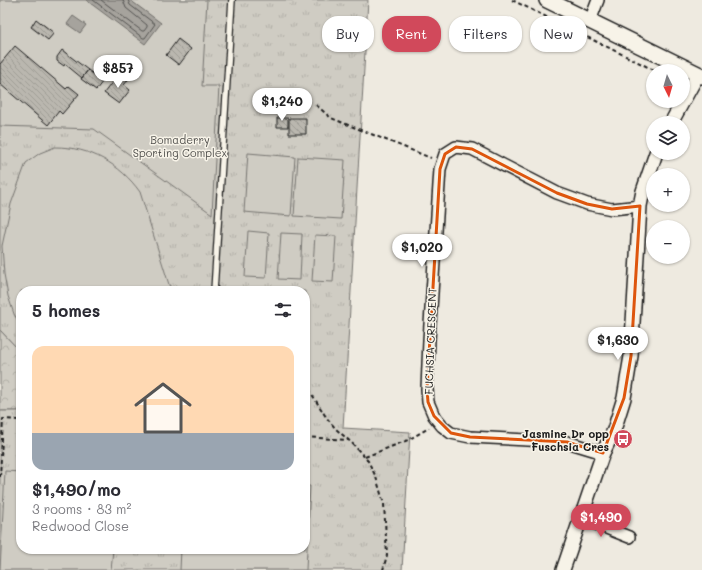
<!DOCTYPE html>
<meta charset="utf-8">
<style>
:root{--surface:#fff;--page:#f7f7f7;--text:#2b2b33;--muted:#7c7c81;--line:#e1e1e2;--accent:#d1495b}
body{margin:0;font-family:Mali,sans-serif;background:var(--page);color:var(--text);height:100vh;display:flex;flex-direction:column;font-size:15px;white-space:nowrap}
*{box-sizing:border-box;margin:0}
p{font-size:13px;color:var(--muted)}
.icon{flex:none;width:22px;height:22px;fill:none;stroke:currentColor;stroke-width:2;stroke-linecap:round;stroke-linejoin:round}
.map{position:relative;flex:1;overflow:hidden}
.side{position:absolute;left:16px;top:286px;width:294px;height:268px;display:flex;flex-direction:column;background:var(--surface);border-radius:16px;box-shadow:0 1px 3px #0004}
.side>*{flex:none}
.top-card{position:absolute;left:322px;top:16px;width:320px;height:36px;display:flex;gap:8px}
.needle{width:26px;rotate:175deg}
.controls{position:absolute;left:646px;top:64px;display:grid;gap:8px}
.controls a{display:grid;place-items:center;width:44px;height:44px;border-radius:50%;background:var(--surface);box-shadow:0 1px 3px #0004;font-size:20px}
.price{position:absolute;translate:-50% -34px;padding:0 9px;border-radius:14px;background:#fff;color:#222;font-size:13px;line-height:26px;filter:drop-shadow(0 1px 2px #0008)}
.price::after{content:'';position:absolute;left:50%;top:24px;width:12px;height:9px;margin-left:-6px;background:inherit;clip-path:polygon(0 0,100% 0,50% 100%)}
.price.active{background:var(--accent);color:#fff}
ul{padding:0;list-style:none}
li{display:grid;align-content:center;gap:8px;height:212px;padding:0 16px}
li+li{border-top:1px solid var(--line)}
li span{display:grid;place-items:center;height:124px;border-radius:12px;color:#555}
li>.icon{margin-inline-start:auto}
span .icon{width:72px;height:72px;fill:#fffc;stroke-width:1}
li b{font-size:17px}
h2{display:flex;justify-content:space-between;align-items:center;height:48px;padding:0 16px;font-size:17px}
.chip{padding:0 14px;border-radius:16px;background:var(--surface);box-shadow:0 1px 3px #0004;font-size:14px;line-height:36px}
.chip.active{background:var(--accent);color:#fff}
.map>svg:first-child{display:block}
.forest{fill:url(#forest-crowns);stroke:#767470}
.park{fill:url(#park-tufts);stroke:#767470}
.pitch{fill:#cfccc3;stroke:#767470}
.water{fill:#a6a39d;stroke:#6f6d69}
.lines{fill:none;stroke-linecap:round;stroke-linejoin:round}
.shore{stroke:#535250;stroke-width:1}
.building{fill:url(#building-back-hatch);stroke:#1c1c1c}
.service-casing{stroke:#1c1c1c;stroke-width:8}
.minor-casing{stroke:#1c1c1c;stroke-width:14}
.tertiary-casing{stroke:#1c1c1c;stroke-width:16}
.secondary-casing{stroke:#1c1c1c;stroke-width:18}
.path{stroke:#1c1c1c;stroke-width:2;stroke-dasharray:4 3;stroke-linecap:butt}
.service{stroke:#f7f3e8;stroke-width:5.5}
.minor{stroke:#f7f3e8;stroke-width:11}
.tertiary{stroke:#f7f3e8;stroke-width:13}
.secondary{stroke:#f7f3e8;stroke-width:15}
.marked{fill:none;stroke:#de560d;stroke-width:3;stroke-linejoin:round}
.labels{text-anchor:middle;dominant-baseline:central;stroke-width:3;stroke-linejoin:round;paint-order:stroke}
.park-label{font-size:11px;fill:#52514e;stroke:#f7f3e8}
.street-label{font-size:11px;fill:#1c1c1c;stroke:#f7f3e8}
.poi-label{font-size:11px;font-weight:bold;fill:#1c1c1c;stroke:#f7f3e8;text-anchor:end}
</style>
<div class="map">
<svg width="702" height="570" viewBox="0 0 702 570">
<defs>
<pattern id="forest-crowns" width="20" height="18" patternUnits="userSpaceOnUse"><rect width="20" height="18" fill="#cfccc3"/><path d="M2 6a3 3 0 1 1 6 0M12 15a3 3 0 1 1 6 0" fill="none" stroke="#b1afa7"/></pattern>
<pattern id="park-tufts" width="24" height="20" patternUnits="userSpaceOnUse"><rect width="24" height="20" fill="#cfccc3"/><path d="M3 7l-1-3M5 7V3M7 7l1-3M15 17l-1-3M17 17v-4M19 17l1-3" fill="none" stroke="#b1afa7"/></pattern>
<pattern id="building-back-hatch" width="6" height="6" patternUnits="userSpaceOnUse"><rect width="6" height="6" fill="#bab7af"/><path d="M-1 5l2 2M0 0l6 6M5-1l2 2" fill="none" stroke="#9f9d96"/></pattern>
</defs>
<rect width="100%" height="100%" fill="#eeeae0"/>
<filter id="ink" filterUnits="userSpaceOnUse"><feTurbulence type="fractalNoise" baseFrequency=".025" numOctaves="2"/><feDisplacementMap in="SourceGraphic" scale="8" xChannelSelector="R" yChannelSelector="G"/><feConvolveMatrix kernelMatrix="1 2 1 2 8 2 1 2 1" color-interpolation-filters="sRGB"/></filter>
<g filter="url(#ink)">
<path class="forest" d="M0,330L21,352V411H0Z"/>
<path class="park" d="M0,0H368L343,428L410,432L402,570H0V411H21V549H305V291H21V352L0,330Z"/>
<path class="pitch" d="M0,0H207L202,86H219L212,214L94,129L0,126Z
M55,147C90,147 120,164 140,192L171,291H21V326L14,314L8,296L4,274L2,246L11,204L26,163L40,153Z
M248,153L295,157L291,216L244,212Z
M298,157L345,160L341,219L294,216Z
M248,231L269,233L266,278L245,277Z
M281,233L302,234L300,280L278,279Z
M315,235L336,236L333,282L312,281Z
M5,471L21,472V549H113L111,570H0Z
M305,486H310L306,570H180L181,549H305Z"/>
<path class="water" d="M86,0H130L161,23L145,44Z
M73,16L86,25L80,33L67,24Z"/>
<g class="lines">
<path class="shore" d="M93,0L143,38H145L155,24L130,5L128,0
M101,0L142,31H144L147,27V25L126,8L123,0"/>
</g>
<path class="building" d="M36,19L54,33L48,40L31,27Z
M178,39L191,49L179,65L166,55Z
M15,46L66,89L69,86L79,94L62,114L59,111L48,125L0,84V64Z
M62,50L88,70L82,78L65,64L64,66L57,61V57Z
M88,70L103,81L96,90L81,79Z
M119,73L128,80L124,85L130,90L119,104L104,93Z
M277,118H288V127H277Z
M289,118H306V134H289Z"/>
<g class="lines">
<defs>
<path id="service" d="M214,291L232,0"/>
<path id="minor" d="M590,21L598,0
M603,453L567,442L470,437L451,433L442,426L434,416L428,402L427,389L429,340L440,169L445,154L456,147L472,149L557,193L587,204L612,209L640,206
M581,518L629,537"/>
<path id="tertiary" d="M671,123L698,74
M563,570L603,453L614,430L624,398L631,356L640,206L643,191L656,153"/>
<path id="secondary" d="M547,0L702,76"/>
</defs>
<use href="#service" class="service-casing"/>
<use href="#minor" class="minor-casing"/>
<use href="#tertiary" class="tertiary-casing"/>
<use href="#secondary" class="secondary-casing"/>
<path class="path" d="M512,0L656,71
M316,105L331,118L431,158
M305,383L326,417L336,429L352,443L368,461L376,477L384,504L387,555L383,570
M305,437L348,440
M365,457L408,440L429,428
M0,477L3,419L21,420"/>
<use href="#service" class="service"/>
<use href="#minor" class="minor"/>
<use href="#tertiary" class="tertiary"/>
<use href="#secondary" class="secondary"/>
</g>
</g>
<path class="marked" d="M456,147L472,149L557,193L587,204L612,209L640,206L631,356L624,398L603,453L567,442L470,437L451,433L434,416L428,402L427,389L440,169L445,154Z"/>
<defs>
<symbol id="bus-disc" viewBox="-11 -11 22 22"><circle r="9.5" fill="#d1495b" stroke="#f7f3e8"/><path d="M-5-6H5V4H4V6H2V4H-2V6H-4V4H-5ZM-3.5-4V0h7V-4ZM-3.5 1.2v1.5H-2V1.2ZM2 1.2v1.5H3.5V1.2Z" fill="#fff"/></symbol>
</defs>
<g fill-rule="evenodd">
<use href="#bus-disc" x="612" y="428" width="22" height="22"/>
</g>
<g class="labels">
<g class="park-label">
<text x="180" y="139">Bomaderry<tspan x="180" dy="13">Sporting Complex</tspan></text>
</g>
<g class="street-label">
<text transform="translate(430 341) rotate(-88)">FUCHSIA CRESCENT</text>
</g>
<g class="poi-label">
<text x="609" y="433">Jasmine Dr opp<tspan x="609" dy="13">Fuschsia Cres</tspan></text>
</g>
</g>
</svg>
<div class="controls">
<a><svg class="needle" viewBox="-14 -14 28 28"><path d="M0-13l5 13h-10z" fill="#e53935"/><path d="M0 13l5-13h-10z" fill="#7c7c81"/></svg></a>
<a><svg class="icon" aria-label="layers" viewBox="0 0 24 24"><path d="M12 4l9 5-9 5-9-5zM3 14l9 5 9-5"/></svg></a>
<a>+</a>
<a>−</a>
</div>
<b class="price" style="left:118px;top:89px">$857</b>
<b class="price" style="left:282px;top:122px">$1,240</b>
<b class="price" style="left:422px;top:268px">$1,020</b>
<b class="price" style="left:618px;top:361px">$1,630</b>
<b class="price active" style="left:601px;top:538px">$1,490</b>
<div class="top-card">
<a class="chip">Buy</a>
<a class="chip active">Rent</a>
<a class="chip">Filters</a>
<a class="chip">New</a>
</div>
<section class="side">
<h2>5 homes<svg class="icon" aria-label="filters" viewBox="0 0 24 24"><path d="M4 7h16M4 17h16"/><circle cx="9" cy="7" r="2"/><circle cx="15" cy="17" r="2"/></svg></h2>
<ul>
<li><span style="background:linear-gradient(#ffd9b3 70%,#9aa5b1 0)"><svg class="icon" aria-label="home" viewBox="0 0 24 24"><path d="M3 11l9-7 9 7M6 9v11h12V9"/></svg></span><div><b>$1,490/mo</b><p>3 rooms · 83 m²</p><p>Redwood Close</p></div></li>
</ul>
</section>
</div>
